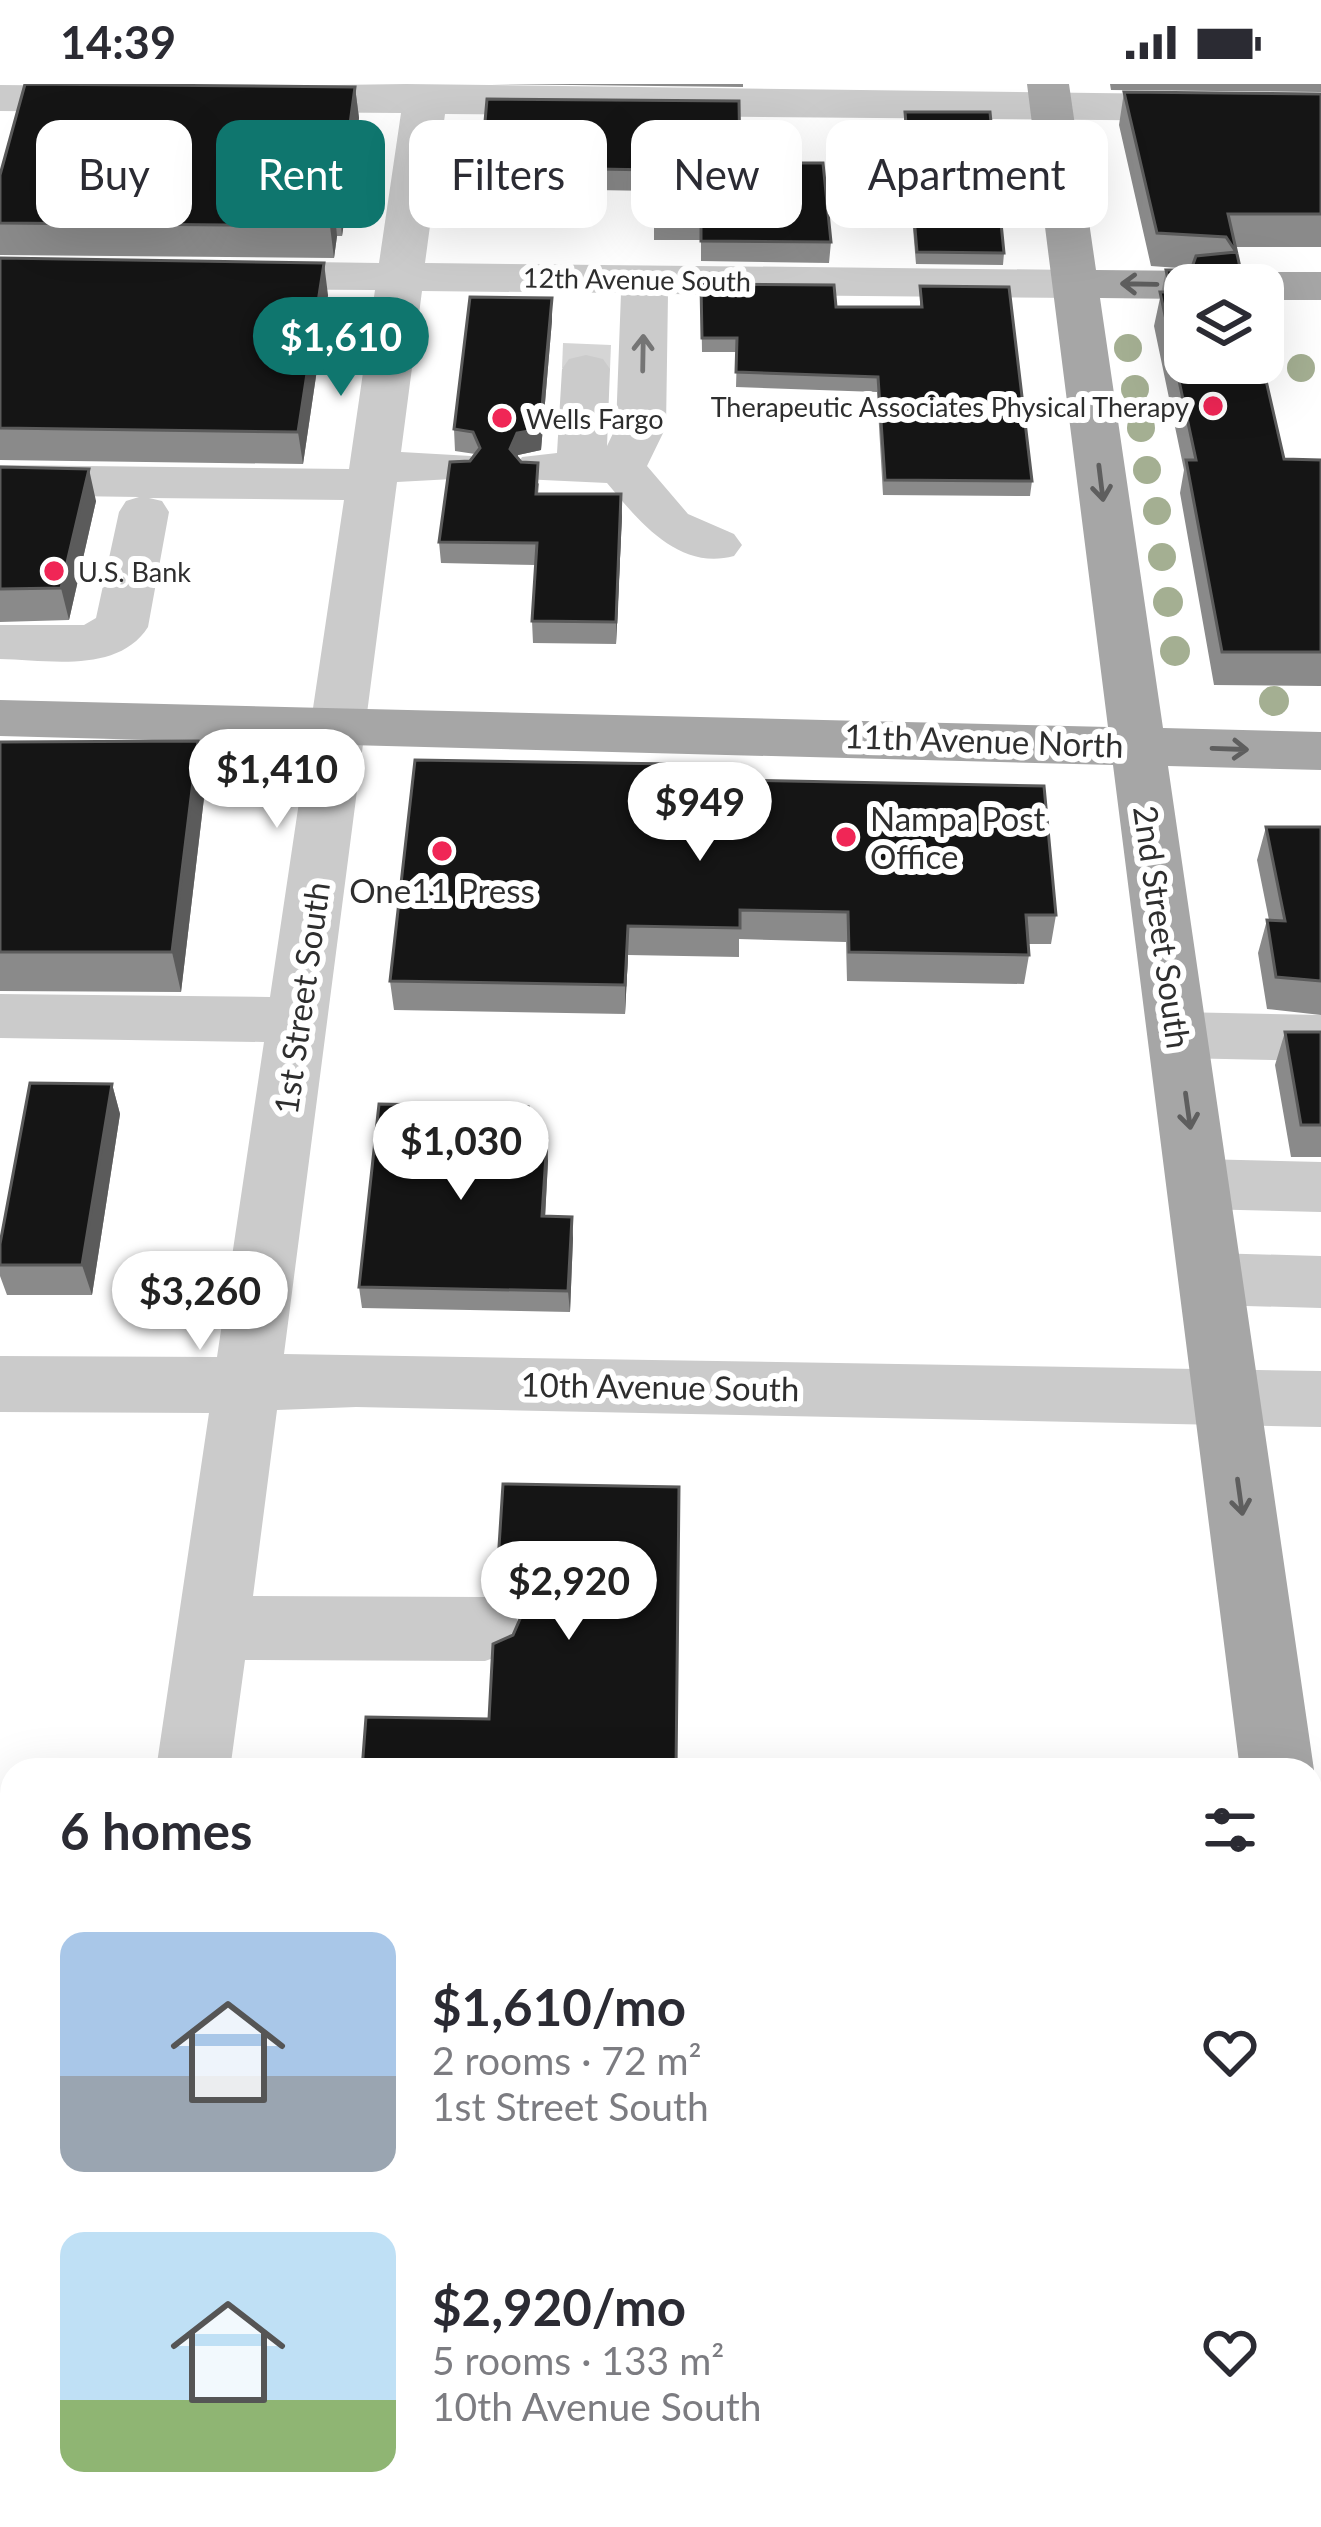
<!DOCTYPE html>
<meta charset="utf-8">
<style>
:root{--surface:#fff;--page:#f7f7f7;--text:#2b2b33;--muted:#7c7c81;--accent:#0f766e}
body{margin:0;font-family:Lato,sans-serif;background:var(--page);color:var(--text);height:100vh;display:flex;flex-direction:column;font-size:45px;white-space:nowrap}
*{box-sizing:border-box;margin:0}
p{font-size:39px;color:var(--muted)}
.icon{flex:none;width:66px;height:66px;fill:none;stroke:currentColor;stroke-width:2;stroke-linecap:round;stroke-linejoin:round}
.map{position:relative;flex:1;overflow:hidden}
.drawer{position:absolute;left:0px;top:1674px;width:1323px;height:771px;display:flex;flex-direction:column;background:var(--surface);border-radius:36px 36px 0 0;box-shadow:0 12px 48px #0002}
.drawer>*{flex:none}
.hud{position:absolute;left:36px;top:36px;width:1251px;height:108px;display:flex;gap:24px}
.buttons{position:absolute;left:1164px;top:180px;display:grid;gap:24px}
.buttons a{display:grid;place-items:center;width:120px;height:120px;border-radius:24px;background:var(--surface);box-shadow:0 12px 48px #0002;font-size:60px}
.price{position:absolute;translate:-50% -102px;padding:0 27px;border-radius:42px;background:#fff;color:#222;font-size:39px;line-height:78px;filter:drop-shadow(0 3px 6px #0008)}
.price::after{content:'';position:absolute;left:50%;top:72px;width:36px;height:27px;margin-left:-18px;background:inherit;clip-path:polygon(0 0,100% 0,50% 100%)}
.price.current{background:var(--accent);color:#fff}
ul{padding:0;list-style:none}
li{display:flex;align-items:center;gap:36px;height:300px;padding:0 60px}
li span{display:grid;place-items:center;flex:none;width:336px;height:240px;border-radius:24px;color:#555}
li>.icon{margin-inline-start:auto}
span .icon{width:144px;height:144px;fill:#fffc;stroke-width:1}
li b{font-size:51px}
h2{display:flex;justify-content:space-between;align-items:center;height:144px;padding:0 60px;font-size:51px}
.pill{padding:0 42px;border-radius:24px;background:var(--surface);box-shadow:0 12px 48px #0002;font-size:42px;line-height:108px}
.pill.current{background:var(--accent);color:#fff}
.status{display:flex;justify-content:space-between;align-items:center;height:84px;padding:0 60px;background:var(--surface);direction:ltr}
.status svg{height:33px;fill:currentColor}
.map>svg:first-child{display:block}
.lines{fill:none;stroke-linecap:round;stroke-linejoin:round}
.minor-tunnel{stroke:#d5d5d5;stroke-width:48;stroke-dasharray:48 24;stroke-linecap:butt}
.minor{fill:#cbcbcb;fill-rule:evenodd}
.major{fill:#a6a6a6;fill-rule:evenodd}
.tree{fill:#a4af92}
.wall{fill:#8a8a8a}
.shaded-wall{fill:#5b5b5b}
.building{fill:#151515;stroke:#5b5b5b;stroke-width:3}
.oneway{stroke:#5e5e5e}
.oneway2{stroke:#757575}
.poi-dot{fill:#f02656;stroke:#fff;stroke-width:4.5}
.labels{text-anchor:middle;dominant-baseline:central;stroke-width:12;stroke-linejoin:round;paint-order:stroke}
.far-street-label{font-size:27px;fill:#2e2e2e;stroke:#fff}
.far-poi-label{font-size:27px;fill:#2e2e2e;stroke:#fff;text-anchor:start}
.street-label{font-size:33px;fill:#2e2e2e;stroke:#fff}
.poi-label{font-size:33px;fill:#2e2e2e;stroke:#fff;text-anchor:start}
</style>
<div class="status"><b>14:39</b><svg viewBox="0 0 49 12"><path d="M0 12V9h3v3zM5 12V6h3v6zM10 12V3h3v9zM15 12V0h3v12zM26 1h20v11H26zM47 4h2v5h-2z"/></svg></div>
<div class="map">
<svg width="1321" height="2443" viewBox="0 0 1321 2443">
<rect width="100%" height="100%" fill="#fff"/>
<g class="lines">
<path class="minor-tunnel" d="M586,285L587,260"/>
<path class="minor" d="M406,0L1321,12V38L445,30L425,179L1076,186L1092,190L1099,200L1092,210L1076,214L668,210L666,343L647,382L688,430L734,450L742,461L734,472C678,487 639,437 607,399L522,395L515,384L522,373L557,369L562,285L569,275L586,271L603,275L610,285L607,362L616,343L621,209L422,207L401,368L471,372L478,383L471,394L397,398L284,1270L1321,1287V1343L356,1323L277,1326L253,1512L485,1513L511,1522L521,1545L511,1568L485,1577L245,1576L230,1686H156L209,1329L0,1328V1272L217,1273L264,958L0,954V910L270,913L344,416L149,414L162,417L169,428L148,543C118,590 48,576 0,575V541H84L96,534L119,428L126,417L139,413L0,411V381L349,385L375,206L234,205L218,201L211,191L218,181L234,177L379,179L401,29L268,28L253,24L247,15L253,6L268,2Z
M0,1L110,2L125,6L131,15L125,24L110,28L0,27Z
M1178,928L1321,931V977L1178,974L1156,967L1148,951L1156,935Z
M1198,1075L1321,1078V1128L1198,1125L1175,1118L1166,1100L1175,1082Z
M1211,1169L1321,1172V1224L1211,1221L1188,1214L1178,1195L1188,1176Z
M0,1724H12V1796H0Z
M1311,1750H1321V1822H1311Z
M0,2313L12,2314V2402L0,2401Z
M1311,2323L1321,2324V2412L1311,2411Z
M44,2433H134L133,2443H43Z
M1032,2433H1122V2443H1032Z"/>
<path class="major" d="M1027,0H1069L1096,186L1202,187L1218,191L1225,201H1185V215L1100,214L1163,644L1321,648V686L1168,682L1314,1686L1311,1694V1686H1240L1113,681L0,652V616L1108,643Z
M1263,188H1321V216H1263V201H1240L1247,192Z
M1311,1895L1321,1899V2049L1311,2045Z"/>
</g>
<g class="tree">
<circle cx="1128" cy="264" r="14"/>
<circle cx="1301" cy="284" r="14"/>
<circle cx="1135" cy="305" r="14"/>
<circle cx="1141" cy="344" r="14"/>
<circle cx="1147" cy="386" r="14"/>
<circle cx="1157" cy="427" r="14"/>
<circle cx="1162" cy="473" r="14"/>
<circle cx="1168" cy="518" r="15"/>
<circle cx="1175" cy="567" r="15"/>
<circle cx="1274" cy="617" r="15"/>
</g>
<path class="wall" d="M491,0H743V3Z
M1110,0H1321V8L1111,6Z
M355,3L359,34L342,152H337L334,174L0,171V91Z
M1124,8L1321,10V163H1236L1284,375L1321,376V602L1214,601L1180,409L1184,386L1154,242L1166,186L1192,185L1151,182L1119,41Z
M905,28L1004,169L1003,181L916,180L904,39Z
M740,79L831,158L829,179L701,177V156H654V107L482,104L481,83Z
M0,174L328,211L303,380L0,376Z
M701,200L836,223H920V202L1032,397L1030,412L883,411L877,308L736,303L737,268H702Z
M552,214V236L541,366L518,371L517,373L539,400L538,410L622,432L616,560L533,559L532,537L536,481L441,479L439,458L470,377L475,370L455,367L454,345Z
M0,383L96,417L69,536L0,538Z
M198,657L206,697L181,908L0,907V658Z
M740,696L1056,831L1051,860H1028L1029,871L1024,900L847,897L846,858L739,855V873L628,871L625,930L394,926L390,897Z
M1266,743H1321V931L1267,925L1258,869L1267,836H1269L1257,776Z
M1285,948H1321V1073H1291L1275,981Z
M112,1000L120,1030L92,1211H7L0,1192V1181Z
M528,1023L529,1055L548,1077L545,1132L573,1154L570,1228L362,1224L359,1203Z
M679,1403L513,1551L521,1535L515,1520L499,1513L497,1494Z"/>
<path class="shaded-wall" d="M355,3L359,34L342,152L339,120Z
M334,120L337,152L334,174L330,142Z
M324,179L328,211L303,380L298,348Z
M552,214V236L541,366L518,371L511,386L510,365L517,349Z
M89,385L96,417L69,536L61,504Z
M621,410L622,432L616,560V538Z
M198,657L206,697L181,908L172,868Z
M628,842V871L625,930V901Z
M112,1000L120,1030L92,1211L82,1181Z
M547,1055L548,1077L544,1154L542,1132Z
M572,1133L573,1154L570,1228L568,1207Z
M12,1945V2050L0,2123V2016Z"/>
<path class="building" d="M25,0L355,3L339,120H334L330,142L0,139V91Z
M1124,8L1321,10V130H1228L1244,201H1185V279H1262L1284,375L1321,376V568H1222L1186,376H1196L1160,208H1171L1166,186H1191L1196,172L1236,168L1226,153L1157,149Z
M487,15L739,17L740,79H823L831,158L701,157V135H654L655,86L481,83Z
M905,28H990L1004,169L917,168Z
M0,174L324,179L298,348L0,344Z
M701,200L834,201L836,223H922L920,202L1009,203L1032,397L885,396L878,293L736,288L737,254H702Z
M470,213L552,214L540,345L517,349L510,365L521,378L538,379L536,410H621L616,538L532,537L537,459L439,458L450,378L470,377L480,364L473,348L454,345Z
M0,383L89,385L61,504L0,505Z
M198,657L172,868H0V658Z
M415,676L740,681V696L1044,702L1056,831H1026L1029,871L849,868L848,828L740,826V844L628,842L625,901L390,897Z
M1266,743H1321V897L1276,893L1267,836L1285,837Z
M1285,948H1321V1041H1301Z
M30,999L112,1000L82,1181H0V1160Z
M379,1020L528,1023L526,1055H547L542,1132L572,1133L568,1207L359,1203Z
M503,1400L679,1403L676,1686H362L366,1633L489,1635L493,1560L513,1551L523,1528L513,1501L497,1494Z
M4,1760H12V1945L0,2016V1774H2Z"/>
<defs><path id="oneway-shaft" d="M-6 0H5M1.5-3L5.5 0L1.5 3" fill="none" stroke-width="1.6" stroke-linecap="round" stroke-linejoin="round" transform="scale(3)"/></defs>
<g class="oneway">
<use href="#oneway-shaft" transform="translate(1139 200) rotate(-179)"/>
<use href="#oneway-shaft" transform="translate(1101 399) rotate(83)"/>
<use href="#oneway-shaft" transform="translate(1230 665) rotate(2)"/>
<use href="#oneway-shaft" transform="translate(1188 1027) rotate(82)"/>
<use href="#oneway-shaft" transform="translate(1240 1413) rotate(82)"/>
</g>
<use class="oneway2" href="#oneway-shaft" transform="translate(643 269) rotate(-89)"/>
<g class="poi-dot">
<circle cx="1213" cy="322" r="12"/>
<circle cx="502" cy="334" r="12"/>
<circle cx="54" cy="487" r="12"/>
<circle cx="846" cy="753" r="12"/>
<circle cx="442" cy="767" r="12"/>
</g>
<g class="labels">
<g class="far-street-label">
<text transform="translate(637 195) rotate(1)">12th Avenue South</text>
</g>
<g class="far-poi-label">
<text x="1189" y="322" text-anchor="end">Therapeutic Associates Physical Therapy</text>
<text x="526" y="334">Wells Fargo</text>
<text x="78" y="487">U.S. Bank</text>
</g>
<g class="street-label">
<text transform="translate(984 656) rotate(2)">11th Avenue North</text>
<text transform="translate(1163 843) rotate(82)">2nd Street South</text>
<text transform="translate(301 914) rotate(-82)">1st Street South</text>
<text transform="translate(660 1302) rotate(1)">10th Avenue South</text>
</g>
<g class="poi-label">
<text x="870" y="734">Nampa Post<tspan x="870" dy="38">Office</tspan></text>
<text x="442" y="806" text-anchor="middle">One11 Press</text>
</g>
</g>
</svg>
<div class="buttons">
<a><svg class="icon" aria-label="layers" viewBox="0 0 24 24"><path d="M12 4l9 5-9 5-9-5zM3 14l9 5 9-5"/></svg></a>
</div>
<b class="price current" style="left:341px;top:315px">$1,610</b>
<b class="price" style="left:277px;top:747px">$1,410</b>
<b class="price" style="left:700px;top:780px">$949</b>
<b class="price" style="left:461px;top:1119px">$1,030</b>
<b class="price" style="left:200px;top:1269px">$3,260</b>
<b class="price" style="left:569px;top:1559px">$2,920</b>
<div class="hud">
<a class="pill">Buy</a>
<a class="pill current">Rent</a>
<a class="pill">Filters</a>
<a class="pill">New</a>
<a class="pill">Apartment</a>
</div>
<section class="drawer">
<h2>6 homes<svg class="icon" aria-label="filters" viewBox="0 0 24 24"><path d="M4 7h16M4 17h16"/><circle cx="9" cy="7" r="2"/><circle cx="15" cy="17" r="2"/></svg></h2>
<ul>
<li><span style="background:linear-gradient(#a9c7e8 60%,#9aa5b1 0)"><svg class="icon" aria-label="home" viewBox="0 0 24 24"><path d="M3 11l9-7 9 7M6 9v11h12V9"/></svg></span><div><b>$1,610/mo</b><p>2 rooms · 72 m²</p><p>1st Street South</p></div><svg class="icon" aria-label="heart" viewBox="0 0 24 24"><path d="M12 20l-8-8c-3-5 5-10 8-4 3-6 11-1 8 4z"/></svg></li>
<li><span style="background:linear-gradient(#bfe0f5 70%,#8fb573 0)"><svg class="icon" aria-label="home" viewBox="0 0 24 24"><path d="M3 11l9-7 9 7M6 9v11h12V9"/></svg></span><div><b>$2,920/mo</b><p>5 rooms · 133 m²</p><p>10th Avenue South</p></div><svg class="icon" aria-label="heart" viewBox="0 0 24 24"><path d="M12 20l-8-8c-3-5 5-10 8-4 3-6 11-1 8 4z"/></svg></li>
</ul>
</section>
</div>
